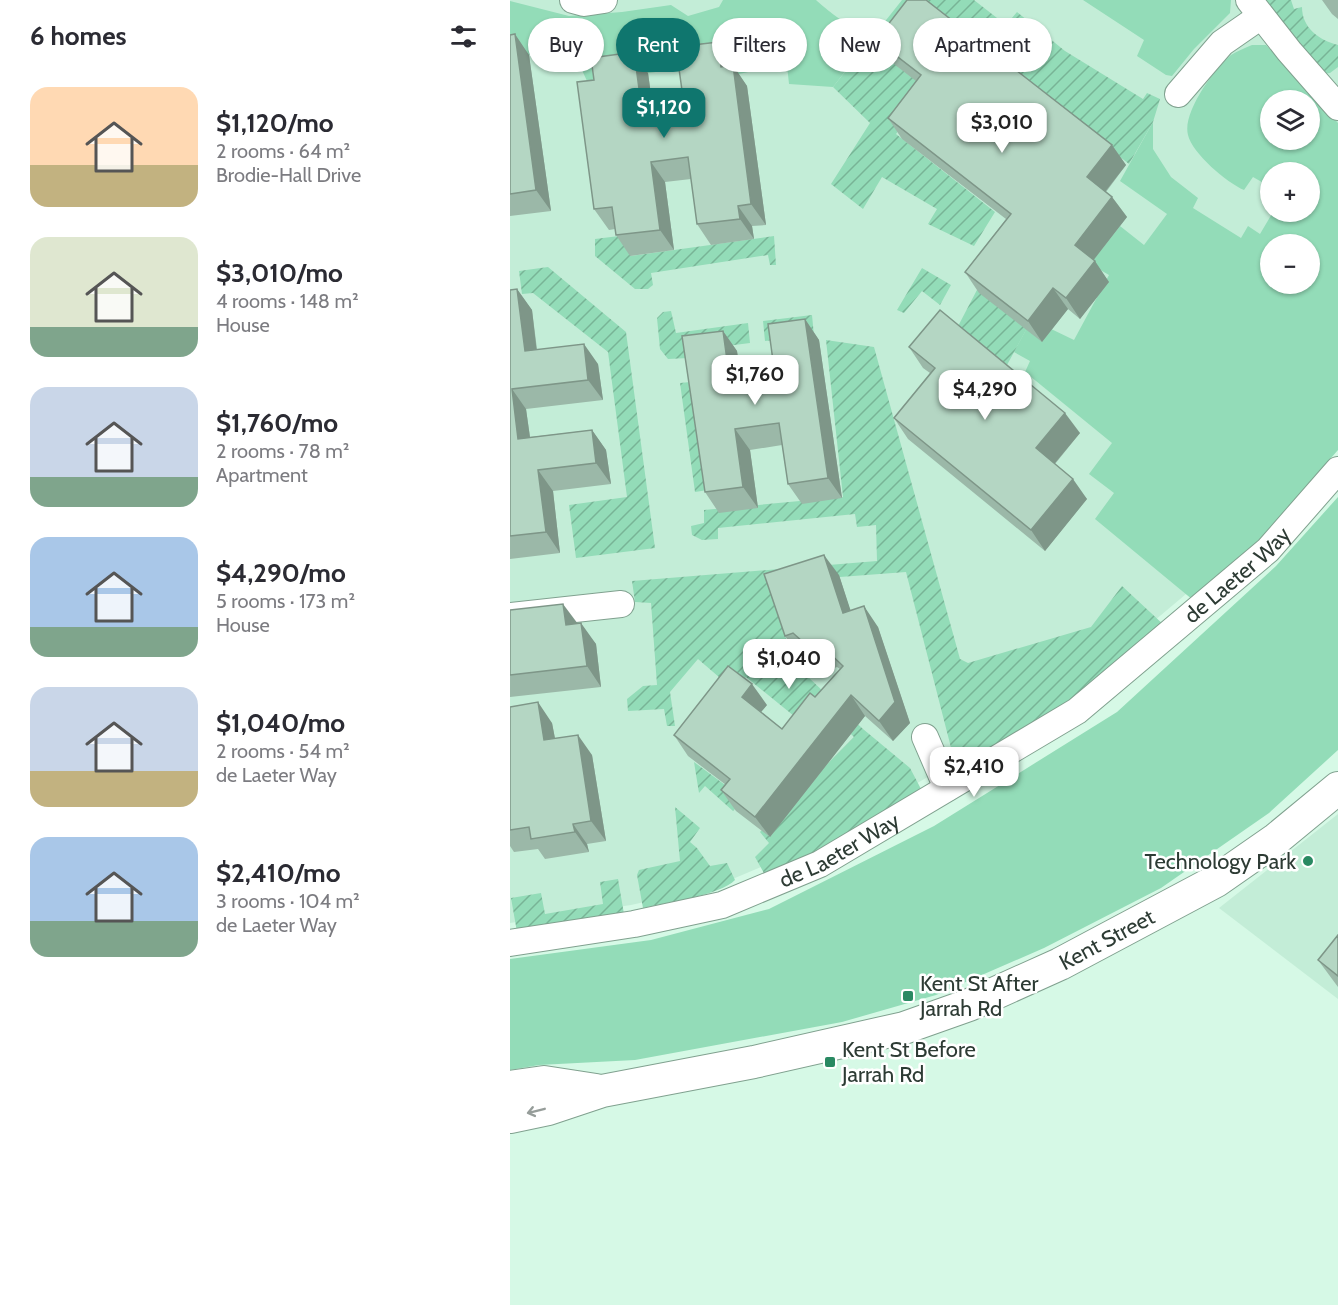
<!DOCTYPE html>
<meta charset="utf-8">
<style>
:root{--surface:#fff;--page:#f7f7f7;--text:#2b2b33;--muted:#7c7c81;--accent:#0f766e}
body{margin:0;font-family:Cabin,sans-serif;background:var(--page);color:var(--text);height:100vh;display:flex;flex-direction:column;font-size:22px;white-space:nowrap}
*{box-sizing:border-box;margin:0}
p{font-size:20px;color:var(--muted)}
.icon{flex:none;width:33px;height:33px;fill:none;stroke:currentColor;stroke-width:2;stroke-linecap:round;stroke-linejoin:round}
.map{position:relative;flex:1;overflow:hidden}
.drawer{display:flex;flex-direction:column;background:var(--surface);width:510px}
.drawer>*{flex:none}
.guide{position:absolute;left:18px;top:18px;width:570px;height:54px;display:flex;gap:12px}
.fabs{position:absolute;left:750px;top:90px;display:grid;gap:12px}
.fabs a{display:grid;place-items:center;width:60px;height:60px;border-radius:50%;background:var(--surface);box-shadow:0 2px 4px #0004;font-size:30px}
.price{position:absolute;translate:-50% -51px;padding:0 14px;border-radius:12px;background:#fff;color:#222;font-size:20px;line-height:39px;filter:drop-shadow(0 2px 3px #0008)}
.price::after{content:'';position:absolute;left:50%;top:36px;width:18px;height:14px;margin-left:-9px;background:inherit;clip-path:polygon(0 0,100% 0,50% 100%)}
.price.active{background:var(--accent);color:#fff}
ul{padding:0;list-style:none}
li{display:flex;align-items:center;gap:18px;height:150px;padding:0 30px}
li span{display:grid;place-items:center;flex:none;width:168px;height:120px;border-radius:18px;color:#555}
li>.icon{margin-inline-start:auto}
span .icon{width:72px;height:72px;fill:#fffc;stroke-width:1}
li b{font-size:26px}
h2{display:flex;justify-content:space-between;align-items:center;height:72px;padding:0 30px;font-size:26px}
.pill{padding:0 21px;border-radius:27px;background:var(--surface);box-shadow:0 2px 4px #0004;font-size:21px;line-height:54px}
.pill.active{background:var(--accent);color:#fff}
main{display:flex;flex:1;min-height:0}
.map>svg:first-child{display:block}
.built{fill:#c3edd7;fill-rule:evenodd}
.park{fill:#93dcb8;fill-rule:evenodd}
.garden{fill:url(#garden-furrows)}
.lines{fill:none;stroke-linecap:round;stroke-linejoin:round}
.minor-casing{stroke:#80a18f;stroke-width:28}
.major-casing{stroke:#80a18f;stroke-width:34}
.minor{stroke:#fff;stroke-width:26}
.major{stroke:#fff;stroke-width:32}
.wall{fill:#9bb8a8}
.shaded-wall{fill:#7e9688}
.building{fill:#b4d6c3;stroke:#7e9688;stroke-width:1.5}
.oneway{stroke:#969d9a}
.poi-dot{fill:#298962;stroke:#fff;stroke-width:2}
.labels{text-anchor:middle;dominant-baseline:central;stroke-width:5;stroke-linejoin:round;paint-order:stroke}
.street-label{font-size:22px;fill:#2d3b34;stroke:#fff}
.poi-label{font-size:22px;fill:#2d3b34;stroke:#fff;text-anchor:start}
</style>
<main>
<section class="drawer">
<h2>6 homes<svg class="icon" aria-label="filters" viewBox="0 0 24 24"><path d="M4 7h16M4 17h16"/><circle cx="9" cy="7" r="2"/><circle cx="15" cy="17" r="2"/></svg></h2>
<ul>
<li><span style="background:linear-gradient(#ffd9b3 65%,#c2b280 0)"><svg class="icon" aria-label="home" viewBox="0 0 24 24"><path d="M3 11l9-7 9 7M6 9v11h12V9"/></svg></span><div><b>$1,120/mo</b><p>2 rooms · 64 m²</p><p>Brodie-Hall Drive</p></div></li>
<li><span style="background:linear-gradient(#dfe7d0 75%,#7fa58c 0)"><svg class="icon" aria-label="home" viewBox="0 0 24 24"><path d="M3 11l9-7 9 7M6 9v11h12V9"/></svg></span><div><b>$3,010/mo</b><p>4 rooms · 148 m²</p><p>House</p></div></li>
<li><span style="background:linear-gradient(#c9d6e8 75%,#7fa58c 0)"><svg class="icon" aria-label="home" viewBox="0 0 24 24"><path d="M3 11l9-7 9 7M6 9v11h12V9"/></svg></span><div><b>$1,760/mo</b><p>2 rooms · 78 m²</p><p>Apartment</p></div></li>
<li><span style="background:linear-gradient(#a9c7e8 75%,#7fa58c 0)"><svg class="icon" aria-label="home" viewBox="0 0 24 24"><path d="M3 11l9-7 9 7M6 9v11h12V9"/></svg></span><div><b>$4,290/mo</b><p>5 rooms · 173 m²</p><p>House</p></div></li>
<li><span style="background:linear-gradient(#c9d6e8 70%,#c2b280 0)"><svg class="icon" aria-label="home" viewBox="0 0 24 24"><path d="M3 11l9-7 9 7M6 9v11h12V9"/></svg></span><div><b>$1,040/mo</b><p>2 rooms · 54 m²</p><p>de Laeter Way</p></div></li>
<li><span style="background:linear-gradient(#a9c7e8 70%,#7fa58c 0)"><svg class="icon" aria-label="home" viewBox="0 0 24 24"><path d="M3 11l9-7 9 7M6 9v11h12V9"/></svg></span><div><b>$2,410/mo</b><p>3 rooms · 104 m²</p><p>de Laeter Way</p></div></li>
</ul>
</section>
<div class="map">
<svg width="828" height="1305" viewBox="0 0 828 1305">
<defs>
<pattern id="garden-furrows" width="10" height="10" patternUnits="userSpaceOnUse" patternTransform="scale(1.5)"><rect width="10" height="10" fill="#93dcb8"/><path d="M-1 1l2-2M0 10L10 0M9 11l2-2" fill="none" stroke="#78b496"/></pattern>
</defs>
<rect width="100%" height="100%" fill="#d6f9e6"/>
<path class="built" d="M0,0H828V441L745,536L556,695L301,846L206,886L121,905L0,923ZM760,100H800V140H760ZM760,172H800V212H760ZM760,244H800V284H760Z
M828,814V999L709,908Z"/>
<path class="park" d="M213,0H306C314,7 331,22 341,25C350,27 360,25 370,27L323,87L279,84L274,38L266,40L257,68L224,75L222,62L77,81L65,55L47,43L19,55L0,57V1L59,16L112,12L161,5L178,16L209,7Z
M573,0H721L720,13L684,49L662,76L656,75L627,56L634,40Z
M742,45H756L828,123V450L751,538L683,600L585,519L604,493L579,474L602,443L515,372L520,361L504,352L518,326L537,327L564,340L599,275L580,264L610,226L634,245L657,214L610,181L643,122V149L661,177L688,198L683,208L731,238L738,226L750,234L763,212H800V172H760V207L753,201L751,197L757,185L743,177L734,190C717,183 682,153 678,135C672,113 704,69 721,55C727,51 735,48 742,45ZM760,100H800V140H760ZM760,244H800V284H760Z
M828,497V750L759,813L651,888L534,948L426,995L332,1022L125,1060L29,1065L0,1070V959L141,940L259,909L424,826L607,712L766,566Z"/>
<path class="garden" d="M392,0H464L496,25L507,12L555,51L633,99L637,93L650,99L643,122L619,164L421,7L420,91L386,134L485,212L464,246L418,224L427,209L372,177L353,209L321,184L360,123L323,87Z
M756,0H781L784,9L792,7C792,28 809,40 828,45V67L820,73L813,74L807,69Z
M117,235L121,256L264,236L266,265H260L258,255L141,273L143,285L138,289H125L85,256V239Z
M38,267L116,332L145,548L66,558L59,505L117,497L98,352L23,293L12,294L9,271Z
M412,268L441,285L430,305L412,291L394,313L387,310Z
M468,288L522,319L497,365L445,332Z
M161,311L166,333L238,323L240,343L185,350L179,358L158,359L150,349L147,318L153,312Z
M302,315L304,336L255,341L253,321Z
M316,340L364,347L450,659L458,663L581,627L612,586L655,626L569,699L447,771L396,572L330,577L269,579L278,658L353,729L400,768L411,789L312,850L255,875L245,857L259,843L250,832L344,737L317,711L300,729L236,677L224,690L188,659L160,692L165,726H157L154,709L118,711L117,699L133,686L147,685L141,603L125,602L122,581L367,561L366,525L347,527L345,514L208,528V539L192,540L182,535L181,526L194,523V510L333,497Z
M190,381L204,489L185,492L170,383Z
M184,762L234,799L223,811L195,786L189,793Z
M165,807L190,828L180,842L187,848L200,866L217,863L225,880C211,895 154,903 133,908L127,875L129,870L170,861Z
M108,879L114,914L7,932L1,898L31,893L35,914L93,904L90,882Z"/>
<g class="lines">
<defs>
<g id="minor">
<path d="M63,0L74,3L94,0"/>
<path d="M739,0L779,51L828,107"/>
<path d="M668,94L712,43L751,16"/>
<path d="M0,616L111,604"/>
<path d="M415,737L437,788"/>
<path id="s1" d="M0,943L124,924L212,905L310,864L567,711L758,550L828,470"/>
</g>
<g id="major">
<path d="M0,1087L34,1082L86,1090"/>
<path id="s2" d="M0,1117L38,1109L92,1091L244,1062L394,1028L459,1005L550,964L706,881L765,840L828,788"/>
</g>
</defs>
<use href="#minor" class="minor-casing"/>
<use href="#major" class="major-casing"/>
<use href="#minor" class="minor"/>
<use href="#major" class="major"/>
</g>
<path class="wall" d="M812,0H828V19L822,14Z
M0,35L19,55L41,211L0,216Z
M366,40L602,145L616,165L596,192L602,197L617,217L583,260L599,282L570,319L558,309L532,342L469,293L455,272L496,219L392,139L378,118L406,81L380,61Z
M222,62V65L237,86L256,225L242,226L244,239L201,245L187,224L181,179L155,182L164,250L120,256L106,235L105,229L99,230L84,209L138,73L144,116L175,112Z
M7,289L22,310L27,349L88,364L93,400L16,409L20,437L82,430L96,450L101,484L43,491L50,553L0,559V290Z
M295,319L309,340L332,498L292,504L278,484L272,445L240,450L248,508L209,513L195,492L213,331L227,351L232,387L266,383Z
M399,347L570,433L545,464L577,499L535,551L398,439L384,418L420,373L413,368Z
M329,575L340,610L368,627L400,723L383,741L355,716L260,837L226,811L211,790L216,785L178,756L164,735L257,705L251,712L272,729L305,697L330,669L327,667L316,671L297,653L289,656L275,636Z
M0,610L67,623L86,644L91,687L0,697Z
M0,707L42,723L45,738L82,755L96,841L77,844L79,852L35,859L28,849L4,852L0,846Z
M828,935V987L808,960Z"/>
<path class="shaded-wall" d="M5,34L19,55L41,211L26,190Z
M208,42L222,62L225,87L211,67Z
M124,52L138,73L147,138L133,118Z
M223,65L237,86L256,225L241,204Z
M602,145L616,165L591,197L577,177Z
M141,162L155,182L164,250L150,230Z
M602,197L617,217L579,266L565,245Z
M228,206L242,226L244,239L230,219Z
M585,261L599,282L570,319L556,298Z
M543,288L558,309L532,342L518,321Z
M7,289L22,310L29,371L15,351Z
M295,319L309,340L332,498L318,478Z
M213,331L227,351L235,409L221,389Z
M74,344L88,364L93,400L78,380Z
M2,389L16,409L23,459L8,439Z
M555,413L570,433L540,469L526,448Z
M225,429L240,450L248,508L233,487Z
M82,430L96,450L101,484L86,463Z
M28,470L43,491L50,553L36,532Z
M563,479L577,499L535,551L521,530Z
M314,555L329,575L348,633L333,613Z
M53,604L68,624L56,625Z
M354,606L368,627L400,723L383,741L369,721Z
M71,623L86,644L91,687L77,666Z
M242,684L257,705L246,718L232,697Z
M341,695L355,716L260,837L245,817Z
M28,702L42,723L49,760L34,740Z
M68,735L82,755L96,841L81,821Z
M63,824L77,844L79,852L65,832Z"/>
<path class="building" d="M397,0H416L602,145L577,177L602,197L565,245L585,261L556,298L543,288L518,321L455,272L501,214L378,118L411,75L366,40Z
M5,34L26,190L0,194V35Z
M208,42L211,67L223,65L241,204L228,206L230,219L187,224L178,157L141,162L150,230L106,235L102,207L84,209L67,82L84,80L81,58L124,52L133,118L175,112L166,47Z
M7,289L15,351L74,344L78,380L2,389L8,439L82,430L86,463L28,470L36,532L0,536V290Z
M430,310L555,413L526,448L563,479L521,530L384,418L425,368L399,347Z
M295,319L318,478L278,484L269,423L225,429L233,487L195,492L172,336L213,331L221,389L266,383L258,324Z
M314,555L333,613L354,606L385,702L369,721L341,695L245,817L211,790L220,779L164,735L218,666L242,684L232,697L272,729L300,693L305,697L333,666L313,647L302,650L283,633L275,636L254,574Z
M53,604L56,625L71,623L77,666L0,675V610Z
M28,702L34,740L68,735L81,821L63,824L65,832L21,839L19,827L0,830V707Z
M828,935V976L808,960Z"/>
<defs><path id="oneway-shaft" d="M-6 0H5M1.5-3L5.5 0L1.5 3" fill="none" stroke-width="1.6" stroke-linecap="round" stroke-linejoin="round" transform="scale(1.5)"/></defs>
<use class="oneway" href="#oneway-shaft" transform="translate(26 1111) rotate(166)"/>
<g class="poi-dot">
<circle cx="798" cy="861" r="6"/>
<rect x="392" y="990" width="12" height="12" rx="3"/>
<rect x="314" y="1056" width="12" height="12" rx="3"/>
</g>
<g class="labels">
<g class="street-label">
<text stroke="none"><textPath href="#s1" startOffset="831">de Laeter Way</textPath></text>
<text stroke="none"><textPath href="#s1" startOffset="345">de Laeter Way</textPath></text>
<text stroke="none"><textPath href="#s2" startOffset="626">Kent Street</textPath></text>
</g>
<g class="poi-label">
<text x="786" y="861" text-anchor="end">Technology Park</text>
<text x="410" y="983">Kent St After<tspan x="410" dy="25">Jarrah Rd</tspan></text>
<text x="332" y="1049">Kent St Before<tspan x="332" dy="25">Jarrah Rd</tspan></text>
</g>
</g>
</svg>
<div class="fabs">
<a><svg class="icon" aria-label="layers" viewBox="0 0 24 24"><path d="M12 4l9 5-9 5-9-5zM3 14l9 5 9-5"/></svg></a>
<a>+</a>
<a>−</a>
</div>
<b class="price active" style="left:154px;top:139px">$1,120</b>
<b class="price" style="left:492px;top:154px">$3,010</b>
<b class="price" style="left:245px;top:406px">$1,760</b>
<b class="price" style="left:475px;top:421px">$4,290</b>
<b class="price" style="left:279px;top:690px">$1,040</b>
<b class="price" style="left:464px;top:798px">$2,410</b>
<div class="guide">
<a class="pill">Buy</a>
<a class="pill active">Rent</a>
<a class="pill">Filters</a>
<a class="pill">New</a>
<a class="pill">Apartment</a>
</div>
</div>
</main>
